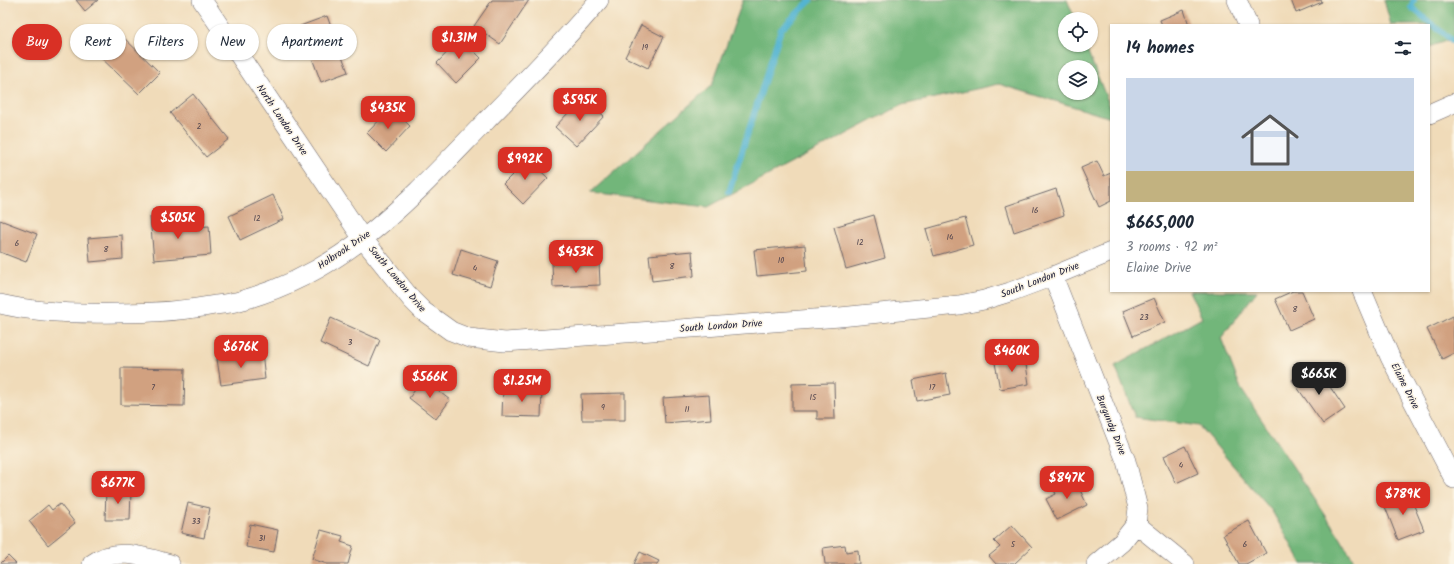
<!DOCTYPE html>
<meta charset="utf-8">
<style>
:root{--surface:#fff;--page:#f6f6f7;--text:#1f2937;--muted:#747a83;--line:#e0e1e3;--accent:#d93025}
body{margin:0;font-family:Kalam,sans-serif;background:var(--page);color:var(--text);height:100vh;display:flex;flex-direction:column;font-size:15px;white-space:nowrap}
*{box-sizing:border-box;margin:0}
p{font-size:13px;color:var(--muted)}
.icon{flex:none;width:22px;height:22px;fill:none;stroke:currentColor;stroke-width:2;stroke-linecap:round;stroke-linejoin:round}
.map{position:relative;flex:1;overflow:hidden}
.drawer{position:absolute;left:1110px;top:24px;width:320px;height:268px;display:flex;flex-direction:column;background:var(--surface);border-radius:0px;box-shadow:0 1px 3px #0004}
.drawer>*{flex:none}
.top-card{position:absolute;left:12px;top:24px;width:380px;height:36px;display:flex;gap:8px}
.buttons{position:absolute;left:1058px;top:12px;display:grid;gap:8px}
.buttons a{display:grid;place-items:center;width:40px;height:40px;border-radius:50%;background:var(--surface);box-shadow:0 1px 3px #0004;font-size:20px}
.price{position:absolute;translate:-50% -34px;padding:0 9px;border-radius:8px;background:var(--accent);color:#fff;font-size:13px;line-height:26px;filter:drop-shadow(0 1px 2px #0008)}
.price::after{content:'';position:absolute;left:50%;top:24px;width:12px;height:9px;margin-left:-6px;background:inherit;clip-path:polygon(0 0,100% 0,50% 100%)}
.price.on{background:#222;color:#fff}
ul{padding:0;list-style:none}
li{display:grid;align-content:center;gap:8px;height:212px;padding:0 16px}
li+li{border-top:1px solid var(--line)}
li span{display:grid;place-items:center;height:124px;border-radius:0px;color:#555}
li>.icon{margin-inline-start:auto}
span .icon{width:72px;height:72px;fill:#fffc;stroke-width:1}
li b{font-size:17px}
h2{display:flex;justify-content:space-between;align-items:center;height:48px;padding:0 16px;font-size:17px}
.chip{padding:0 14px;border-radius:18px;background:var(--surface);box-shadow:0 1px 3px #0004;font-size:14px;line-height:36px}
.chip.on{background:var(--accent);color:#fff}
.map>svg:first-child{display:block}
.forest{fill:#72b67a;stroke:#4a6c5a;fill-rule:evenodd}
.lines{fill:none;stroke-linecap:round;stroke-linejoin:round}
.stream{stroke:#53b4d1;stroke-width:6}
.building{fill:#d1a180}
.street-casing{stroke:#6a6367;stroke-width:20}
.street{stroke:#fff;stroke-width:19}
.labels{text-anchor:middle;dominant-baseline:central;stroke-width:3;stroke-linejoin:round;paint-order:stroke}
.number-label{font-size:8px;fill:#4e424c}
.street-label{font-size:10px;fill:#22223b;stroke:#fcf5e5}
</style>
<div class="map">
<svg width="1454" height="564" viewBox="0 0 1454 564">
<rect width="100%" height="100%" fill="#fcf5e5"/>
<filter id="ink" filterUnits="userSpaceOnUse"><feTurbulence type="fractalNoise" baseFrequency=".025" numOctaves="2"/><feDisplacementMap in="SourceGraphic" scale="8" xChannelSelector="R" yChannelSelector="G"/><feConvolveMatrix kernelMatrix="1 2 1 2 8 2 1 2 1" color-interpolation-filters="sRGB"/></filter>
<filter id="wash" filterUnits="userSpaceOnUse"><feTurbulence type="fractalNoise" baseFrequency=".012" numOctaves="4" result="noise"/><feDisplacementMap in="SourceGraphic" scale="16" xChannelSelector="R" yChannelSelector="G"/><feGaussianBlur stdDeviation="0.9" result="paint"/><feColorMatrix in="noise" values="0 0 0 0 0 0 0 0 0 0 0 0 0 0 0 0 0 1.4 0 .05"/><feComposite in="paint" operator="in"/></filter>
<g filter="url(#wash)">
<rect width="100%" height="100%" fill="#f0dbb9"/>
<path class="forest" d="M743,0H1067L1075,19H1065V45H1085L1111,109V118L999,84L902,105L708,207L590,193L712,85ZM1065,67H1091V93H1065Z
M1384,0H1454V38L1429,47V25H1391Z
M1189,291H1257L1221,338L1241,389L1338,534L1356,564H1302L1272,511L1199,426L1135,417L1115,366L1202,318Z"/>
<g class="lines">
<path class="stream" d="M1414,0L1411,7L1454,42
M729,192L781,29L811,0"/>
</g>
<g id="blocks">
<path class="building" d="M76,0H98L85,11Z
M492,0H529L500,44L474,26Z
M1291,0H1321L1322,2L1296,13Z
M1184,10L1189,25H1162L1160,20Z
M327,16L348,72L321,82L300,26Z
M641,25L664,37L648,68L625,57Z
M117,31L160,73L139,94L96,53Z
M461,38L481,58L456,83L437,63Z
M193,94L229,139L206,157L170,113Z
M583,97L604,116L576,146L555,127Z
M391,108L410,126L386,152L367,133Z
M528,159L548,178L523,204L503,184Z
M1097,161L1104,176L1111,173V201L1099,207L1081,168Z
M1056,189L1064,215L1014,232L1006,206Z
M273,195L284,219L240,240L229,216Z
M172,215L173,229L209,226L211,255L154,260L150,217Z
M874,215L885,258L846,269L834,227Z
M965,218L973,245L934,256L926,229Z
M0,220L37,234L26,262L0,252Z
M122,235L123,259L90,262L88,238Z
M805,245L807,271L757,276L754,250Z
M461,249L498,261L490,286L453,275Z
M692,251L694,276L652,281L649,255Z
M599,260L600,285L553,287L552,263Z
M1293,291H1302L1314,319L1289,330L1275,299Z
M1154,298L1165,322L1133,336L1123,311Z
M1453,316L1454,353L1442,359L1427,329Z
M331,318L380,340L369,366L320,343Z
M262,352L265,379L221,385L217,359Z
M1025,358L1029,384L1000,389L995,363Z
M1310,367L1322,384L1326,381L1345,409L1323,424L1292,380Z
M121,368L185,369L184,406L121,405Z
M946,373L950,395L917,401L913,380Z
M423,379L450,400L436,419L409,398Z
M834,383L835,419H817V411H792V384Z
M503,388L542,390L541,417L502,416Z
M625,393V420H582L581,394Z
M709,395L711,419L665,423L663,398Z
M1185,446L1198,473L1176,483L1164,456Z
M1075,479L1087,505L1057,520L1046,499L1056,494L1054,490Z
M106,490L131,491L130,520H105Z
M1394,494L1397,501L1410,496L1424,530L1398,540L1382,499Z
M188,503L210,508L204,538L181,533Z
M60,504L75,523L48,545L29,521L48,505L52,510Z
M1249,521L1266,553L1246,564H1239L1223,535Z
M250,524L278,530L274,552L246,547Z
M1012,525L1032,547L1014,564H996L989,556L1000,547L994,541Z
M321,530L343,536L341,542L353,546L348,564H327L312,559Z
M845,545L846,552L858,550L859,564H825L823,548Z
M640,552L659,561L657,564H634Z
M8,556L16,564H0Z"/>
</g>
</g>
<g filter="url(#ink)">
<use href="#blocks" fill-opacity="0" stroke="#6a6367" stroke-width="1"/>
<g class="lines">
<defs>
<path id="street" d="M202,0L363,239L412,300L423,311L451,331L469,338L505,342L840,317L959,305L984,300L1010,292L1053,276L1111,252
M1237,0L1248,25
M1429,114L1454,103
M1053,276L1126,461L1138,508L1136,524L1122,542L1096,564
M1362,291L1390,357L1454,479
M0,304C38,313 79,314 118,313C151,313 183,311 215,305C224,304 234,303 243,300C286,288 329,265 364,238C409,203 447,161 486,121C525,81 564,42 599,0
M1136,524L1185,564
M92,564C115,546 145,557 170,564"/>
</defs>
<use href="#street" class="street-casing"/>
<use href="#street" class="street"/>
</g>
</g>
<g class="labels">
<g class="number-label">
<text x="645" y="47">19</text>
<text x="199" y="126">2</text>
<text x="1035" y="210">16</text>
<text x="257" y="218">12</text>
<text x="950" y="237">14</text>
<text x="860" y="242">12</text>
<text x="17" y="243">6</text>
<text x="106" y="249">8</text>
<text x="781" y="260">10</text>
<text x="672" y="266">8</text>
<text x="475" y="268">4</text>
<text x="1295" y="309">8</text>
<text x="1144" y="317">23</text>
<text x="350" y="342">3</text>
<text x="153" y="387">7</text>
<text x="932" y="387">17</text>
<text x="813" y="397">15</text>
<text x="603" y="407">9</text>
<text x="687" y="409">11</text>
<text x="1181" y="465">4</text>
<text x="196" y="521">33</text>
<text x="262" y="538">31</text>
<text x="1013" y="544">5</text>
<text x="1245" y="544">6</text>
</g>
<g class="street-label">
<text transform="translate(282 120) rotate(56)">North London Drive</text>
<text transform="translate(344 250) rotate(-34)">Holbrook Drive</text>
<text transform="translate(397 279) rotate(50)">South London Drive</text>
<text transform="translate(1040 280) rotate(-21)">South London Drive</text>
<text transform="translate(721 326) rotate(-4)">South London Drive</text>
<text transform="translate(1405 386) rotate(63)">Elaine Drive</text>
<text transform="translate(1111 425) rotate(68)">Burgundy Drive</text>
</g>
</g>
</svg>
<div class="buttons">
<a><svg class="icon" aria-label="locate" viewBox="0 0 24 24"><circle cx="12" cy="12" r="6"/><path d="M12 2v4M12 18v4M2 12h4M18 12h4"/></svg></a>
<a><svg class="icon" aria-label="layers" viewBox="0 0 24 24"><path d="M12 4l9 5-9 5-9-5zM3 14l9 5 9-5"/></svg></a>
</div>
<b class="price" style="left:459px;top:60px">$1.31M</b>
<b class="price" style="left:580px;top:122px">$595K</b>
<b class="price" style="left:388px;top:130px">$435K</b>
<b class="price" style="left:525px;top:181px">$992K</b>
<b class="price" style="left:178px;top:240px">$505K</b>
<b class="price" style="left:576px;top:274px">$453K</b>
<b class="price" style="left:241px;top:369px">$676K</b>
<b class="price" style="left:1012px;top:373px">$460K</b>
<b class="price on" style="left:1319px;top:396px">$665K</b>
<b class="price" style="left:430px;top:399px">$566K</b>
<b class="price" style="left:522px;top:403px">$1.25M</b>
<b class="price" style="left:1067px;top:500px">$847K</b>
<b class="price" style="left:118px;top:505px">$677K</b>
<b class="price" style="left:1403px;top:516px">$789K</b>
<div class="top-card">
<a class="chip on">Buy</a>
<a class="chip">Rent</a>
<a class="chip">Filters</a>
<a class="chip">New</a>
<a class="chip">Apartment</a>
</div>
<section class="drawer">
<h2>14 homes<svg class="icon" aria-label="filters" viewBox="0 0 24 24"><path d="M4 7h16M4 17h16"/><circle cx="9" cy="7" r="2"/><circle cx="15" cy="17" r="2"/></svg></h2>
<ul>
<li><span style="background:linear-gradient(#c9d6e8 75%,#c2b280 0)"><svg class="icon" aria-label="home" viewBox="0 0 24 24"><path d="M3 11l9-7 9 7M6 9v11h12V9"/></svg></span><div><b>$665,000</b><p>3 rooms · 92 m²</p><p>Elaine Drive</p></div></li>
</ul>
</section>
</div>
